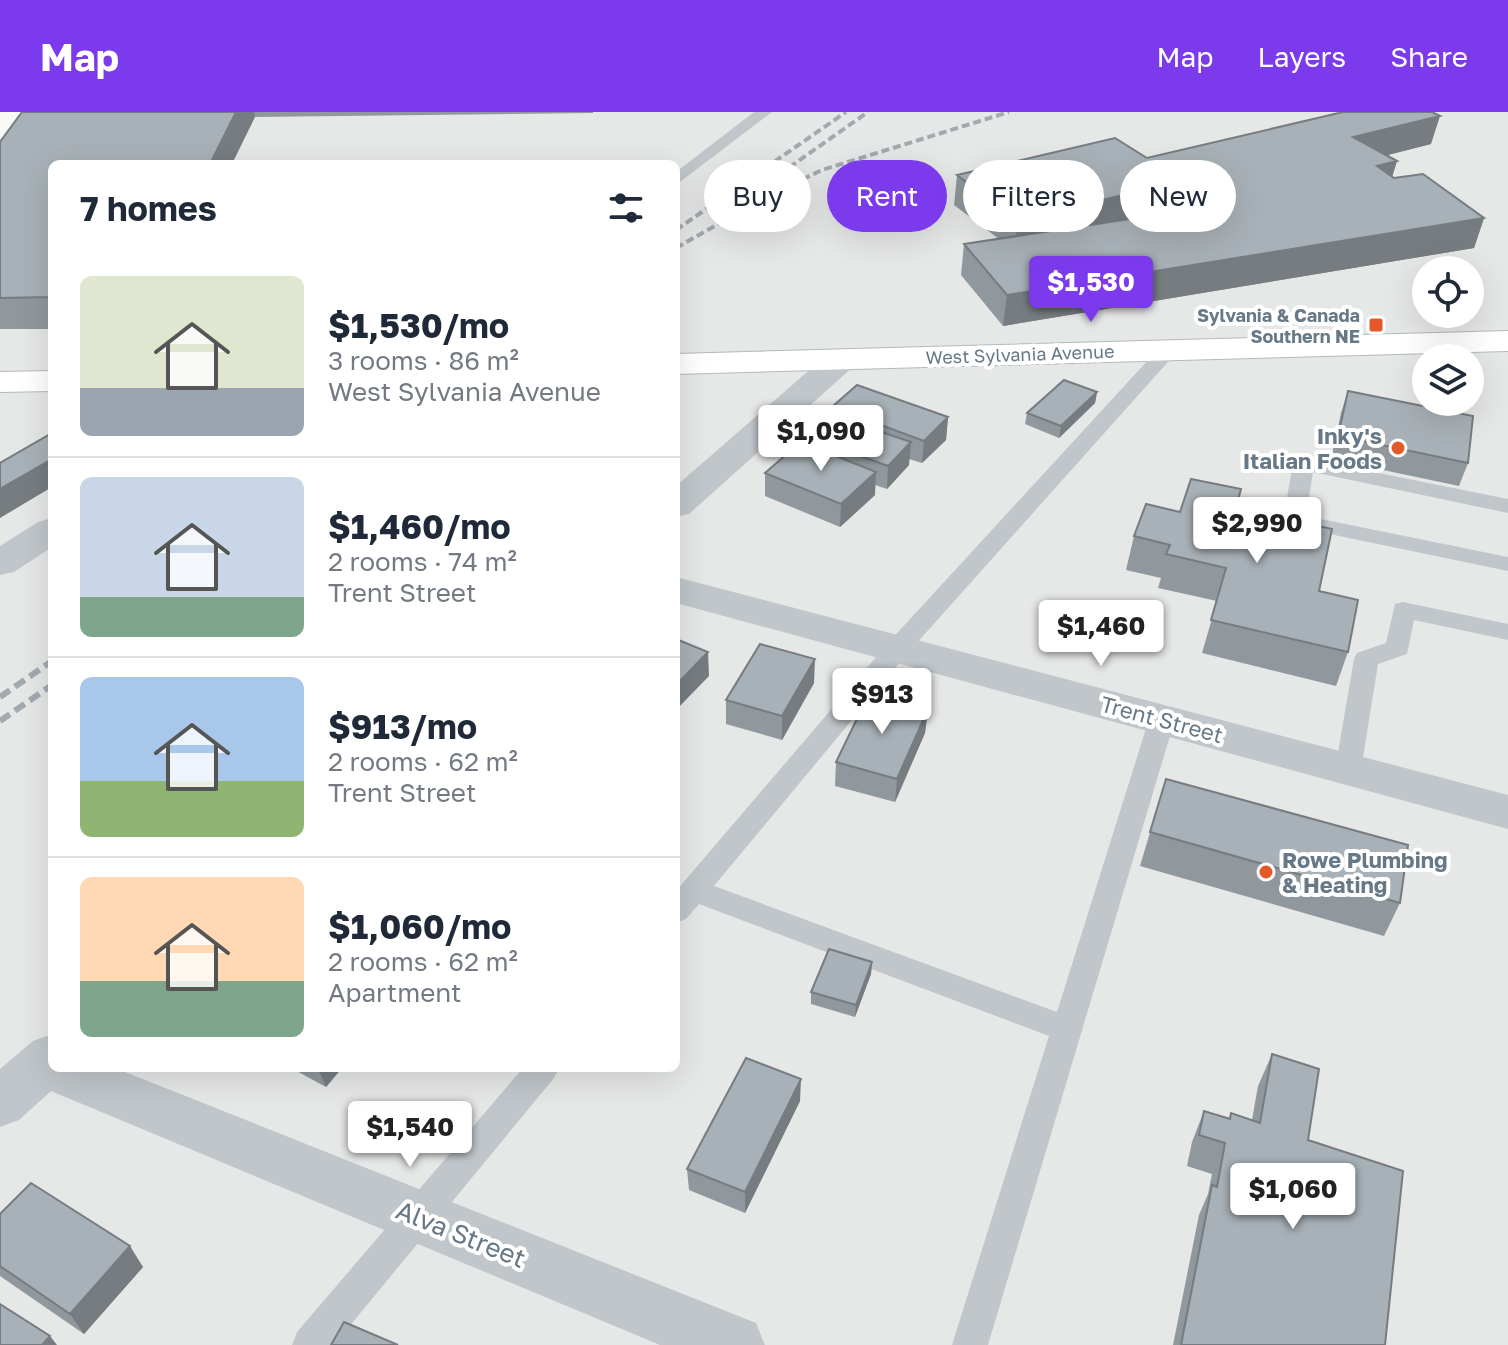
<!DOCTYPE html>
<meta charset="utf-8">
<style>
:root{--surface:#fff;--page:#f2f2f3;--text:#1f2937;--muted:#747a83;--line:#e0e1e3;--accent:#7c3aed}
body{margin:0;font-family:"Golos Text",sans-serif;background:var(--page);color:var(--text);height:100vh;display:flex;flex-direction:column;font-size:30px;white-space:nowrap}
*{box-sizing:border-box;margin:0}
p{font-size:26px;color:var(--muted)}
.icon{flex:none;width:44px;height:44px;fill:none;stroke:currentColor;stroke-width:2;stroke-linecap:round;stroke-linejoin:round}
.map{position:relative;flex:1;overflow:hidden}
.side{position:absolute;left:48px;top:48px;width:632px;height:912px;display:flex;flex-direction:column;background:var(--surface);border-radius:12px;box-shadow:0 8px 32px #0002}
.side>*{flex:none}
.guide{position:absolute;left:704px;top:48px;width:684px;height:72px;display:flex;gap:16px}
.buttons{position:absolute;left:1412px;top:144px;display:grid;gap:16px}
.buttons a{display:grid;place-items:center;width:72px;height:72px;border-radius:50%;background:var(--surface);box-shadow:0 8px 32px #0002;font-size:40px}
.price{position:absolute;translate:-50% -68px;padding:0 18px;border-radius:8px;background:#fff;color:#222;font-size:26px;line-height:52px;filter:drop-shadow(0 2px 4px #0008)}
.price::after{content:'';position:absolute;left:50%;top:48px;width:24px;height:18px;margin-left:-12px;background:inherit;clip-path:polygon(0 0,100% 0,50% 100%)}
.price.on{background:var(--accent);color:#fff}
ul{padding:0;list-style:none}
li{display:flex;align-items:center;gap:24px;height:200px;padding:0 32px}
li+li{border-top:2px solid var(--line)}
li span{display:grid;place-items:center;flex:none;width:224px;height:160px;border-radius:12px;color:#555}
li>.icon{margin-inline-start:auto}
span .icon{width:96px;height:96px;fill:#fffc;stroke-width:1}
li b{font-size:34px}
h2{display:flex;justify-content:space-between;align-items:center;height:96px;padding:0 32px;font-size:34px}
.chip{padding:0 28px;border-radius:36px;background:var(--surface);box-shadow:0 8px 32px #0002;font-size:28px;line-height:72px}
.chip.on{background:var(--accent);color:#fff}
header{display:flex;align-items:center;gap:48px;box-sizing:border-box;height:112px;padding:0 40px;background:var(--accent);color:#fff}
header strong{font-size:38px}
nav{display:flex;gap:44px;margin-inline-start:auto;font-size:28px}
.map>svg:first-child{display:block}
.built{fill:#e6e7e7;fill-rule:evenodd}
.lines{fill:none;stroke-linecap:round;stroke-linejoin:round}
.secondary-casing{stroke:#b4b9be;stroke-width:2}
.service{fill:#c1c6ca;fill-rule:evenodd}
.minor{fill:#c1c6ca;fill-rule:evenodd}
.secondary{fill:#fff;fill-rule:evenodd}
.rail-far1{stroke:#a2a9af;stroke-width:4;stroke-dasharray:8 4;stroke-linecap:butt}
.rail{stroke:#a2a9af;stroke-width:6;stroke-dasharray:12 6;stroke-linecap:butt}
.wall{fill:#90989d}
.shaded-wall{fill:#767c80}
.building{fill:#a8b1b7;stroke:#767c80;stroke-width:2}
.poi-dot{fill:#e55929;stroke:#fff;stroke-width:3}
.labels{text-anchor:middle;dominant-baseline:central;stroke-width:8;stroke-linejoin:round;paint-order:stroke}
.far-poi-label{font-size:18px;font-weight:bold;fill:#677887;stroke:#fff;text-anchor:end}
.far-street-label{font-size:18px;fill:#677887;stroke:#fff}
.poi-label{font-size:22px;font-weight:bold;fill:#677887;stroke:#fff;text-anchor:end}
.street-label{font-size:22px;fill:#677887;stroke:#fff}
.near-street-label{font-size:26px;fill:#677887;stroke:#fff}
</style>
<header>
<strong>Map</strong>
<nav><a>Map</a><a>Layers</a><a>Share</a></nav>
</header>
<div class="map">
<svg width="1508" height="1233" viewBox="0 0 1508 1233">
<rect width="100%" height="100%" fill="#f8f8f6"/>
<path class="built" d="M27,0H1508V1233H0V36ZM52,52H676V956H52ZM1426,158H1470V202H1426ZM1426,246H1470V290H1426Z"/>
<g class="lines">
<defs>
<path id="secondary" d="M1508,219V239L676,262V242Z
M52,259V279L0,280V260Z"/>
</defs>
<use href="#secondary" class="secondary-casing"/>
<path class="service" d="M754,0H772L676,73V60Z
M1168,232L1178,238L1175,242L906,543L714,774L1057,900L1149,607L1153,601L1162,598L1171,601L1175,607L988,1233H952L1049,924L699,792L686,807L676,811V779L888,531L1161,234Z
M1304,346L1508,387V401L1313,360L1306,404L1508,445V459L1286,413L1283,408L1293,352Z
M1403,490L1508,512V528L1414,508L1407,542L1378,552L1361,658L1357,665L1348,668L1339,665L1335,658L1354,547L1357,541L1386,531L1395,492Z
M523,956H559L554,966L334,1233H292L297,1220Z"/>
<path class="minor" d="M842,237L854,240L859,247L854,254L689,402L676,405V374L830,240Z
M52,406V435L14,460L0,463V434L38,410Z
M676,465L1508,683V717L676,491Z
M52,922V956H115L756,1211L765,1233H660L51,979L19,1008L0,1015V957L33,929Z"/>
<use href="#secondary" class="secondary"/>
<path class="rail-far1" d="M750,83L868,0
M676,118L846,0
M676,136L769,83L822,58L1009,0"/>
<path class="rail" d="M0,585L52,549
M0,609L52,573"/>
</g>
<path class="wall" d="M22,0H593V1L255,5L52,52V217H0V30Z
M1431,32L1387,43L1397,49L1392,65L1484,106L1474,136L1003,214L961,163L964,132L999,127L954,93L957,63L1147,46Z
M1348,279L1468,351L1459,374L1331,347L1341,301Z
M1097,280L1095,291L1059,326L1025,312L1027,301Z
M832,295L948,305L946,328L922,351L909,347V353L887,377L875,373V383L840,415L765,384V361L801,330L802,323L831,304Z
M1236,396L1319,479L1348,540L1336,574L1202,541L1217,489L1158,476L1161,466L1126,458L1134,424L1180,400Z
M814,571L782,628L726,612V588Z
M928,597L925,621L895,690L835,674L836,650Z
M1166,667L1400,791L1384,824L1140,754Z
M872,850L871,862L855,905L811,892V880Z
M1272,942L1308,1028L1385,1233H1173L1199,1103L1208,1082L1212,1062L1187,1054L1192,1030L1204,999L1229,1006L1231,1001L1252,1008L1258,974Z
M291,956H342L326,975Z
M800,989L745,1101L689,1078L687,1057Z
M0,1102L143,1155L84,1222L0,1164Z"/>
<path class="shaded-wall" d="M236,0H254L255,5L232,52H210Z
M1440,4L1431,32L1345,54L1353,25Z
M1397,49L1388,78L1377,54Z
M1167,72L1161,102L1014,139L1018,109Z
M1484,106L1474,136L1003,214L1007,183Z
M1097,280L1095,291L1059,326L1061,314Z
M948,305L946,328L922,351L924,329Z
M911,330L909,353L887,377L888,354Z
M52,347V375L0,406V377Z
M876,360L875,383L840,415L841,392Z
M708,540L709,564L676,598V573Z
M815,547L814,571L782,628V604Z
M928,597L925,621L895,690L897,667Z
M872,850L871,862L855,905L856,893Z
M318,956H342L326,975Z
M801,967L800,989L745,1101V1080Z
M130,1134L143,1155L84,1222L70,1202Z
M50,1224L57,1233H42Z"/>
<path class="building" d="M22,0H236L210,52H52V185L0,186V30Z
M1343,0H1432L1440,4L1353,25L1397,49L1377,54L1394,66L1423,62L1484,106L1007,183L964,132L1203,96L1167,72L1018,109L957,63L1115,26L1147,46Z
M1064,268L1097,280L1061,314L1027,301Z
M857,273L948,305L924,329L832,295Z
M1348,279L1473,304L1468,351L1338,324Z
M825,301L911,330L888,354L802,323Z
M52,321V347L0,377V351Z
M801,330L876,360L841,392L765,361Z
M1191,367L1241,377L1236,396L1332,417L1319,479L1358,488L1348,540L1211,508L1226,456L1166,442L1170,433L1134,424L1146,392L1180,400Z
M676,527L708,540L676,573Z
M760,532L815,547L782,604L726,588Z
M869,582L928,597L897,667L836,650Z
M1166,667L1408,733L1400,791L1150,720Z
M829,837L872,850L856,893L811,880Z
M1272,942L1319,957L1308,1028L1403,1059L1385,1233H1181L1212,1073L1217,1075L1225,1031L1199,1023L1204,999L1230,1007L1231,1001L1260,1011Z
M746,946L801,967L745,1080L687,1057Z
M31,1071L130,1134L70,1202L0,1154V1102Z
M0,1192L50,1224L42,1233H0Z
M344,1210L398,1233H331Z"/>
<g class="poi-dot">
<rect x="1368" y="205" width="16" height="16" rx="4"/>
<circle cx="1398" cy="336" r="8"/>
<circle cx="1266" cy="760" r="8"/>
</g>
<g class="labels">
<g class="far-poi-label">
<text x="1360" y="203">Sylvania &amp; Canada<tspan x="1360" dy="21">Southern NE</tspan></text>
</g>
<g class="far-street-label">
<text transform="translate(1020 242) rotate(-2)">West Sylvania Avenue</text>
</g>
<g class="poi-label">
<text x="1382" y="323">Inky's<tspan x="1382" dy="25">Italian Foods</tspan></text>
<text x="1282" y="747" text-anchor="start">Rowe Plumbing<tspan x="1282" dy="25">&amp; Heating</tspan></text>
</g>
<g class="street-label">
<text transform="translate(1162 607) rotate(15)">Trent Street</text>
</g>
<g class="near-street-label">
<text transform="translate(461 1122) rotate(22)">Alva Street</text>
</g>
</g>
</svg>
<div class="buttons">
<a><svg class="icon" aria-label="locate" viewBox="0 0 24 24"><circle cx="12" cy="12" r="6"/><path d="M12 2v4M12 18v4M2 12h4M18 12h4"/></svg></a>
<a><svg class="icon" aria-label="layers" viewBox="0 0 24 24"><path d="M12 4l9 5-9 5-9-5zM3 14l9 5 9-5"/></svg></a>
</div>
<b class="price on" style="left:1091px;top:212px">$1,530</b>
<b class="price" style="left:821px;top:361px">$1,090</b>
<b class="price" style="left:1257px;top:453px">$2,990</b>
<b class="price" style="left:1101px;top:556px">$1,460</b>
<b class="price" style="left:882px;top:624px">$913</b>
<b class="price" style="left:410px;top:1057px">$1,540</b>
<b class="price" style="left:1293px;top:1119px">$1,060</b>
<div class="guide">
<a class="chip">Buy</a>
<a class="chip on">Rent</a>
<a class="chip">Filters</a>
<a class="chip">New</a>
</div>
<section class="side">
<h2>7 homes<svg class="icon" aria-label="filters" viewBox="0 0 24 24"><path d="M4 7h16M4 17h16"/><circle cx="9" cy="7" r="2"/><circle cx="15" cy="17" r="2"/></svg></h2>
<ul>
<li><span style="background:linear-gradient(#dfe7d0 70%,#9aa5b1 0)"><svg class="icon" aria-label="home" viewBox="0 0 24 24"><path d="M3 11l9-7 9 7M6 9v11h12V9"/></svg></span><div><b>$1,530/mo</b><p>3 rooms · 86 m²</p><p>West Sylvania Avenue</p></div></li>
<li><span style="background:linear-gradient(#c9d6e8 75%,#7fa58c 0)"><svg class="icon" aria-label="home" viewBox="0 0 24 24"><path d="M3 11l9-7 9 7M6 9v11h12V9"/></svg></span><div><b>$1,460/mo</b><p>2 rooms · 74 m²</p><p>Trent Street</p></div></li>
<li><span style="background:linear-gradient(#a9c7e8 65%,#8fb573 0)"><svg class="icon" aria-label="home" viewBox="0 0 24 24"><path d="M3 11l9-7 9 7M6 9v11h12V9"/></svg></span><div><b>$913/mo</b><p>2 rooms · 62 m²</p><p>Trent Street</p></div></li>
<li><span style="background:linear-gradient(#ffd9b3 65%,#7fa58c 0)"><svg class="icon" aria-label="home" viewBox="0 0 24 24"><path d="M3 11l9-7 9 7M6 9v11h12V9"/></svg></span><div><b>$1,060/mo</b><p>2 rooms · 62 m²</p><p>Apartment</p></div></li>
</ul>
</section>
</div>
